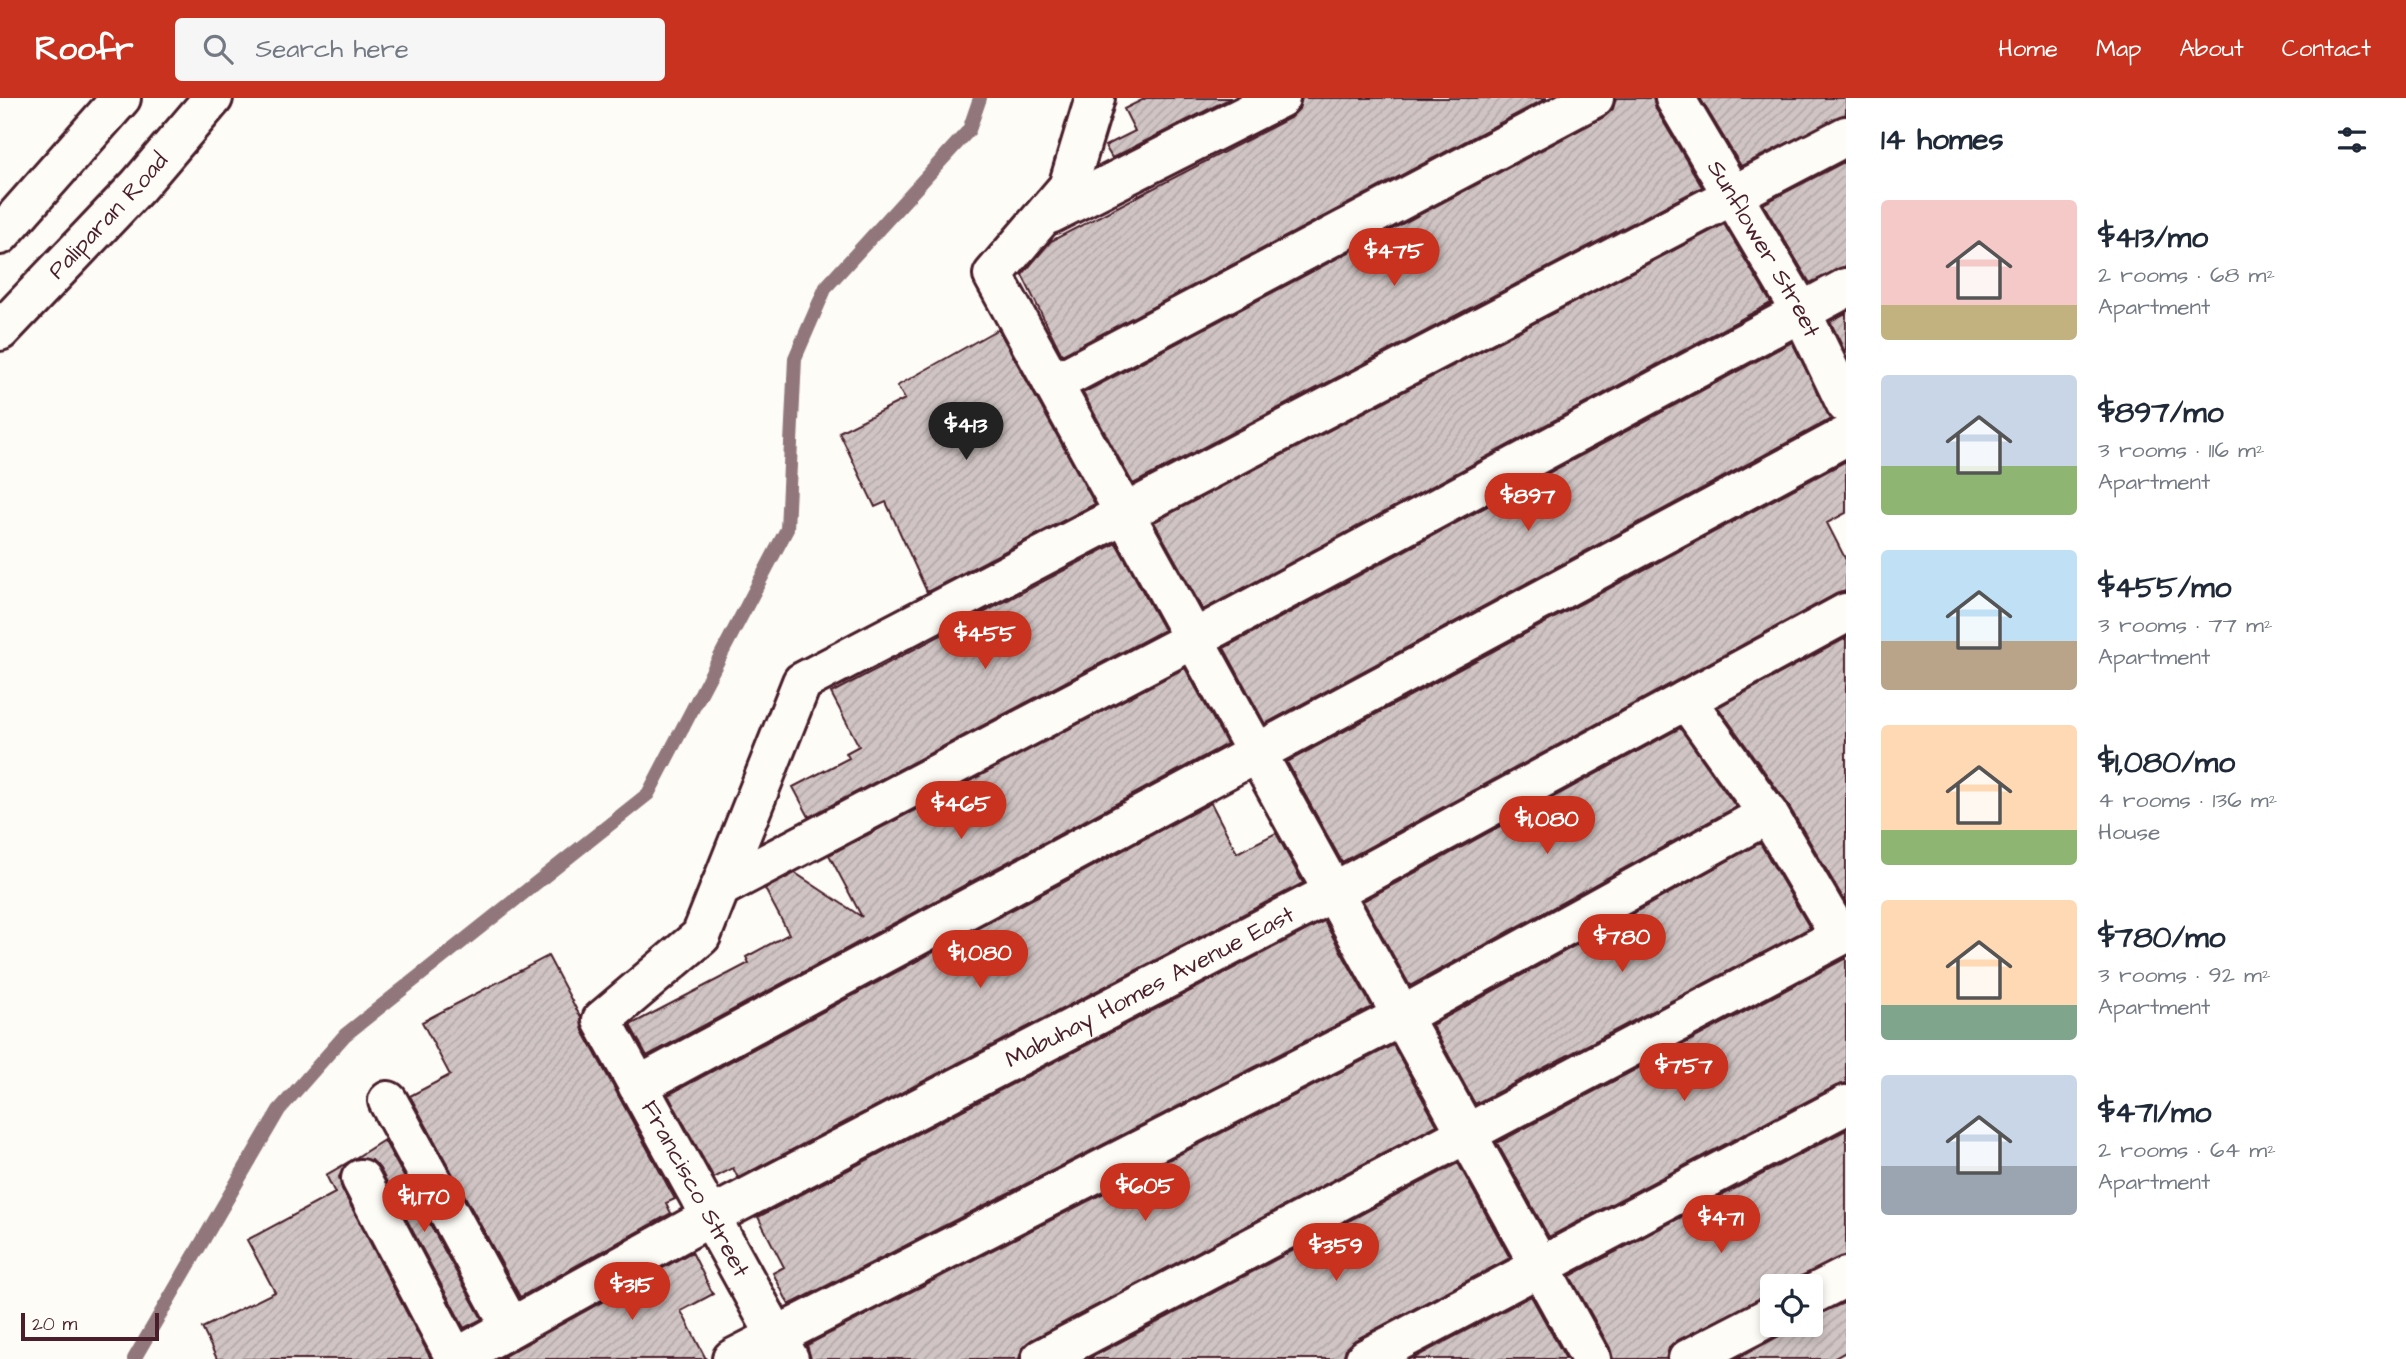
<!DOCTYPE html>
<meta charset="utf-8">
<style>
:root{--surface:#fff;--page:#f6f6f7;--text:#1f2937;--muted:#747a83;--accent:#c8321e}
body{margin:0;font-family:"Architects Daughter",sans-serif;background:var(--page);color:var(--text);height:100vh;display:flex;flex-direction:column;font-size:26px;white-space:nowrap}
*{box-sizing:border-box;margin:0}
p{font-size:23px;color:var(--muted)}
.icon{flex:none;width:38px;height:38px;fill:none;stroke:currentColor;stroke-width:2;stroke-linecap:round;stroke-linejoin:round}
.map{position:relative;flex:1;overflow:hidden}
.drawer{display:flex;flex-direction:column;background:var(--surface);width:560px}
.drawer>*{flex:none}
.tools{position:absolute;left:1760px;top:1176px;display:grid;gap:14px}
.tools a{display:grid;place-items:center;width:63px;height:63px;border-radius:7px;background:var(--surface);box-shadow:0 4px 10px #0003;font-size:35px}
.scale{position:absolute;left:21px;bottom:18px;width:138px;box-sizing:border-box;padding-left:7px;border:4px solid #4a1f2b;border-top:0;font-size:19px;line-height:24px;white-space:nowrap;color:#4a1f2b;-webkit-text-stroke:5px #fdfcf7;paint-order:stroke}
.price{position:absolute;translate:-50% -60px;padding:0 16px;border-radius:24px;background:var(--accent);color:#fff;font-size:23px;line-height:46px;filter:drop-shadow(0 2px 4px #0008)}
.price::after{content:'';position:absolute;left:50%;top:42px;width:21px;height:16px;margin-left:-10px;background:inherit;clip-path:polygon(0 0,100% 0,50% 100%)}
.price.on{background:#222;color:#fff}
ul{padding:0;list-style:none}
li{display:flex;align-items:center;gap:21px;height:175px;padding:0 35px}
li span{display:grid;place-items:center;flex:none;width:196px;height:140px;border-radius:7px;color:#555}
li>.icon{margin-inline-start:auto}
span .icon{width:84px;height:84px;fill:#fffc;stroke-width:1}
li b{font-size:30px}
h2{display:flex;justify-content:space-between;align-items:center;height:84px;padding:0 35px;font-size:30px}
header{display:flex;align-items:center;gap:42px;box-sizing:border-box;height:98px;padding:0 35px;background:var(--accent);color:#fff}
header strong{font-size:33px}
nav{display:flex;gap:38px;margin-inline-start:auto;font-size:24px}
.search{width:490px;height:63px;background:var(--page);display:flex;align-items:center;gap:18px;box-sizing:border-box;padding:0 24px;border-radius:7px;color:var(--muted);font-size:26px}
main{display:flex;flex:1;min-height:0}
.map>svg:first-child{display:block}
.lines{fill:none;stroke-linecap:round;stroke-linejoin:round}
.stream{stroke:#91777b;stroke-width:14}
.building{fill:url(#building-hatch);stroke:#4a1f2b;stroke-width:2}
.minor-casing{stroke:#4a1f2b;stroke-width:44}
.major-casing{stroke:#4a1f2b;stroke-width:44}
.minor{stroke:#fdfcf7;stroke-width:38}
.major{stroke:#fdfcf7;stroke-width:38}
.labels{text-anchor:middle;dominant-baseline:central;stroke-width:7;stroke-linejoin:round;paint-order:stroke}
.street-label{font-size:24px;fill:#4a1f2b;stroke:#fdfcf7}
</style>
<header>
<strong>Roofr</strong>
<div class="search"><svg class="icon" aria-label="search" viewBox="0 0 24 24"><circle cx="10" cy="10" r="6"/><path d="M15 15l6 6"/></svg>Search here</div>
<nav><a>Home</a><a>Map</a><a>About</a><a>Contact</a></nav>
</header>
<main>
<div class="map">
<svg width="1846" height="1261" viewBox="0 0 1846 1261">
<defs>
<pattern id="building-hatch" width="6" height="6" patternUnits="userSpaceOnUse" patternTransform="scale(1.75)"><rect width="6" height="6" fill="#d0c5c4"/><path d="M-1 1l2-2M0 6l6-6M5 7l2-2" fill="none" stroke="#b4a9a9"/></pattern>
</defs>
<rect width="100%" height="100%" fill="#fdfcf7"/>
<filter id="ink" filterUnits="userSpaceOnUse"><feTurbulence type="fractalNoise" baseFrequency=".0143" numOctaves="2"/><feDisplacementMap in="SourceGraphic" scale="14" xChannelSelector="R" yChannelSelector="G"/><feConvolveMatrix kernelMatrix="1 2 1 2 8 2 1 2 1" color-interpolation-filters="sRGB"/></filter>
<g filter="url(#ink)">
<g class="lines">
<path class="stream" d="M134,1261L279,1012L345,937L648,696L787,431L795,260L826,189L969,32L980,0"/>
</g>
<path class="building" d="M1146,0H1231L1112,60L1105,48L1135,33L1124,11Z
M1302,0H1547L1062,257L1022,177L1051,143L1290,20L1299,11Z
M1616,0H1653L1656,11L1702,89L1133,386L1083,295L1604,19L1613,11Z
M1700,0H1846V16L1741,68Z
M1846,63V168L1810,185L1763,106Z
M1724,126L1771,205L1203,512L1154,424Z
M1846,215V256L1830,223Z
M998,231L1095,406L927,494L886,404L875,409L839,334L905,301L897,288Z
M1792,244L1831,321L1265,626L1224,550Z
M1846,363V415L1827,425L1846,462V493L1836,496L1342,764L1287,664Z
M1116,445L1164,532L809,719L793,689L849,660L846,655L859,648L831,595Z
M1846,540V805L1787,705L1718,609Z
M1185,570L1227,646L647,958L630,927L749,865L746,859L789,836L765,791L795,775L862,819L829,757Z
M1680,630L1736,709L1410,888L1363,803Z
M1211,705L1237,755L1276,735L1303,785L738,1080L733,1070L714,1080L668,997Z
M1760,745L1810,830L1475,1006L1432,927Z
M1324,823L1372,909L789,1207L773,1175L784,1169L758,1119Z
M548,858L581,920L583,933L675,1101L666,1105L671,1115L520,1199L410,998L450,977L422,924Z
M1846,860V985L1836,988L1549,1139L1497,1045Z
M1393,947L1437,1027L1031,1242L1022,1250L1019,1261H811L807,1247Z
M1846,1032V1157L1801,1178L1792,1188H1773V1195L1678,1242L1669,1250L1666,1261H1613L1610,1250L1570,1178Z
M384,1042L482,1221L464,1230L380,1071L372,1062L354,1061Z
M347,1065L339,1079L342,1091L431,1261H217L202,1230L275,1194L247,1142L335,1095L326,1077Z
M1458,1065L1510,1160L1355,1242L1346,1250L1343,1261H1088Z
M692,1154L713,1196L681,1213L706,1261H499Z
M1531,1198L1566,1261H1412Z
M1846,1204V1254L1833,1261H1736L1783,1236L1792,1227H1811V1219Z"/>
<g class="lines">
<defs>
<g id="minor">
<path d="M1095,0L1068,89L993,177L1591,1261"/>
<path id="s1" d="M1675,0L1801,213L1846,306"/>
<path d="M1050,116L1280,0"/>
<path d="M1053,286L1594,0"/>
<path d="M1686,602L1768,716L1840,838"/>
<path d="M720,790L1194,541L1846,190"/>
<path d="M638,988L1846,338"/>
<path d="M388,1003L511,1229"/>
<path d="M361,1081L455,1260"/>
<path d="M1811,1197L1846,1179"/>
<path id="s2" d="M454,1261L710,1119L1333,794L1846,515"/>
<path d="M732,1261L1402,918L1768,716"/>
<path d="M789,1261L602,922L701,838L802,584L1846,38"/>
<path d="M1041,1261L1846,835"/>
<path d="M1365,1261L1846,1007"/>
<path d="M1688,1261L1773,1217"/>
</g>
<g id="major">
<path d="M0,137L121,0"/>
<path id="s3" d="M0,233L138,88L213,0"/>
</g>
</defs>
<use href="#minor" class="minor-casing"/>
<use href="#major" class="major-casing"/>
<use href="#minor" class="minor"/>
<use href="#major" class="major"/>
</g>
</g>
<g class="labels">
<g class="street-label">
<text stroke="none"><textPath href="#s3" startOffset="158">Paliparan Road</textPath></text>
<text stroke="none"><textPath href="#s1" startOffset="175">Sunflower Street</textPath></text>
<text stroke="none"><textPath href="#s2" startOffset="789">Mabuhay Homes Avenue East</textPath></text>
<text transform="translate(695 1091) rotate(61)">Francisco Street</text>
</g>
</g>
</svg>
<div class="tools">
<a><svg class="icon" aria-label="locate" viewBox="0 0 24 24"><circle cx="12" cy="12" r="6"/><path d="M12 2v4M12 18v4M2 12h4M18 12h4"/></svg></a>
</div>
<div class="scale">20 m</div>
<b class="price" style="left:1394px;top:190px">$475</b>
<b class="price on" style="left:966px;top:364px">$413</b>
<b class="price" style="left:1528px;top:435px">$897</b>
<b class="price" style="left:985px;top:573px">$455</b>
<b class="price" style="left:961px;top:743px">$465</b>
<b class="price" style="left:1547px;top:758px">$1,080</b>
<b class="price" style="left:1622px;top:876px">$780</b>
<b class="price" style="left:980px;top:892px">$1,080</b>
<b class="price" style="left:1684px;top:1005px">$757</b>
<b class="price" style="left:1145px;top:1125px">$605</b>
<b class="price" style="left:424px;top:1136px">$1,170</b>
<b class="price" style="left:1721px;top:1157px">$471</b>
<b class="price" style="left:1336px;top:1185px">$359</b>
<b class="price" style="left:632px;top:1224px">$315</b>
</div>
<section class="drawer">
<h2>14 homes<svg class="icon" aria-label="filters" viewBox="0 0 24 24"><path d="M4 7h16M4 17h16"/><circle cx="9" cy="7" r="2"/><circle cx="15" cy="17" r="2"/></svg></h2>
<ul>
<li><span style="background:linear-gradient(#f6c9c9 75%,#c2b280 0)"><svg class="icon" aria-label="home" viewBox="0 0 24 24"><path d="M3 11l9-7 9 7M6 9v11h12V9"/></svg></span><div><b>$413/mo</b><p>2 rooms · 68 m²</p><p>Apartment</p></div></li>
<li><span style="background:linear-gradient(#c9d6e8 65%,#8fb573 0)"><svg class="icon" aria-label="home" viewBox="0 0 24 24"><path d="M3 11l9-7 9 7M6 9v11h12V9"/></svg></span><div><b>$897/mo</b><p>3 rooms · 116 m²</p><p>Apartment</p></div></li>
<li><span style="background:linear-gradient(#bfe0f5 65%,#b9a48a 0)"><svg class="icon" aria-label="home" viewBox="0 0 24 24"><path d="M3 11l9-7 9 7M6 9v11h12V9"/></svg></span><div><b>$455/mo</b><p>3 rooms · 77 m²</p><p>Apartment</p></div></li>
<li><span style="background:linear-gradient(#ffd9b3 75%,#8fb573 0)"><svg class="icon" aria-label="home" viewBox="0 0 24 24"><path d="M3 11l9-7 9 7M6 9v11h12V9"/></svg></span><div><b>$1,080/mo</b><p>4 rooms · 136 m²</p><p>House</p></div></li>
<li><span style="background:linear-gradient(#ffd9b3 75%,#7fa58c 0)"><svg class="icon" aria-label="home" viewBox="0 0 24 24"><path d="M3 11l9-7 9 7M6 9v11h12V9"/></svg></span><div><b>$780/mo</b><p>3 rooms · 92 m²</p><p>Apartment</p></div></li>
<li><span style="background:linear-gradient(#c9d6e8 65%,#9aa5b1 0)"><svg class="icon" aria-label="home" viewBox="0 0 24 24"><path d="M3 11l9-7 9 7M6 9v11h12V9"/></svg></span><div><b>$471/mo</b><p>2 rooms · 64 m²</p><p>Apartment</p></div></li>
</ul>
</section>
</main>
